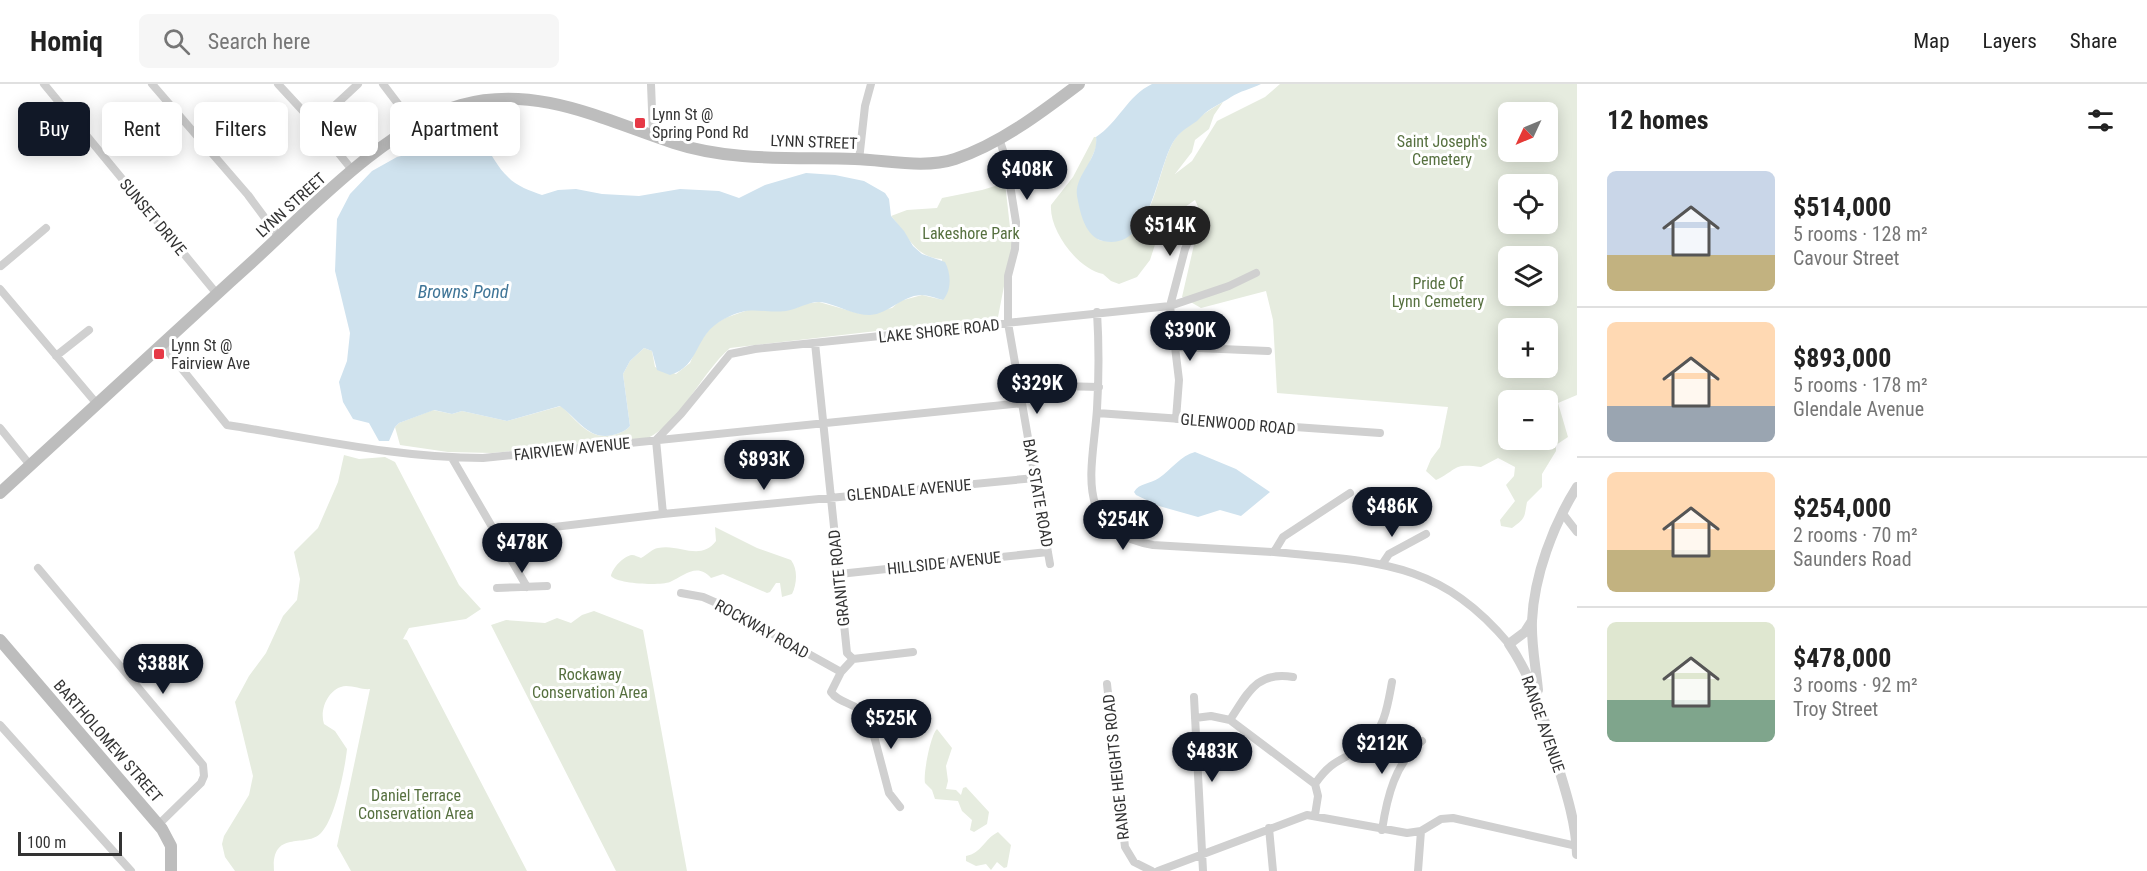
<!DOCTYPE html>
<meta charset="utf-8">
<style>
:root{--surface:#fff;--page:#f6f6f6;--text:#222;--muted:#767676;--line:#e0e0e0;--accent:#111827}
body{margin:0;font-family:"Roboto Condensed",sans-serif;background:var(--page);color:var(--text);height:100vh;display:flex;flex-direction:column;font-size:22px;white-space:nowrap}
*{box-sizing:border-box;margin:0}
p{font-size:20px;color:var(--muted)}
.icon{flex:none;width:33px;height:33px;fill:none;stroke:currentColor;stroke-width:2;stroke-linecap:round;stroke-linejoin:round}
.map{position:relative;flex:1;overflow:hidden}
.sheet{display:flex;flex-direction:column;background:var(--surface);width:570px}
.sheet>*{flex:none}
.hud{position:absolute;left:18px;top:18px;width:570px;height:54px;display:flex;gap:12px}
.needle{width:39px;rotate:226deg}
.fabs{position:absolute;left:1498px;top:18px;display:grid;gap:12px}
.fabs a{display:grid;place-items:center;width:60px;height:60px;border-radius:9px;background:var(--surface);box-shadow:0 3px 15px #0003;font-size:30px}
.scale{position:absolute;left:18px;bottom:15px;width:104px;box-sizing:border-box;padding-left:6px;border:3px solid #333;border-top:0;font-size:16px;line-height:21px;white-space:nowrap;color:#333;-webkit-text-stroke:4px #fff;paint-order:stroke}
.price{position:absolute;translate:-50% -51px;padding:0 14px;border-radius:21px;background:var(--accent);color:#fff;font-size:20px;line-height:39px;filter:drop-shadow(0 2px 3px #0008)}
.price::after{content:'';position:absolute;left:50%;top:36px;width:18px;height:14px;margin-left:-9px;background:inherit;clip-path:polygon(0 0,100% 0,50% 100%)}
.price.active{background:#222;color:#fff}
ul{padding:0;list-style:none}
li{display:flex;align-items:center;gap:18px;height:150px;padding:0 30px}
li+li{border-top:2px solid var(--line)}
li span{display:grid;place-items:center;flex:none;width:168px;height:120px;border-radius:9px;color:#555}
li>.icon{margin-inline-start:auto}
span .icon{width:72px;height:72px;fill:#fffc;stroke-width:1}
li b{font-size:26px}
h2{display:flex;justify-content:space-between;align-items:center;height:72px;padding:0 30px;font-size:26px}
.chip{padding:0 21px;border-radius:9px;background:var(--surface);box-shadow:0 3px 15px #0003;font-size:21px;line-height:54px}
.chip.active{background:var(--accent);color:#fff}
header{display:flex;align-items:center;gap:36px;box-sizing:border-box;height:84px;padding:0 30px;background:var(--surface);border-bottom:2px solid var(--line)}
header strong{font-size:28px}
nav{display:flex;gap:33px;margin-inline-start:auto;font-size:21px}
.search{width:420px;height:54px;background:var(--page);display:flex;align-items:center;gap:15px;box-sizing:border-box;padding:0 21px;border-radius:9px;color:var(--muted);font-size:22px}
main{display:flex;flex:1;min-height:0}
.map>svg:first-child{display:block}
.green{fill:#e6ecdf;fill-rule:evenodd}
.water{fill:#cfe2ee}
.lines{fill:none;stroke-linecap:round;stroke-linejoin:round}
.minor{stroke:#d0d0d0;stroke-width:8}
.tertiary{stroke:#d0d0d0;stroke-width:10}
.secondary{stroke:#bdbdbd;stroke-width:12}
.poi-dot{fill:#e63946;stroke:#fff;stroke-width:2}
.labels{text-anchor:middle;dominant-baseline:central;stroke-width:6;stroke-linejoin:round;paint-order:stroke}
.poi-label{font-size:16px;fill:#333;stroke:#fff;text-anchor:start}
.park-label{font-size:16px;fill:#56703f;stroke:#fff}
.street-label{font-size:16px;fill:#333;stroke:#fff}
.water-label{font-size:18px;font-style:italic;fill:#3f7597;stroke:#fff}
</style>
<header>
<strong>Homiq</strong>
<div class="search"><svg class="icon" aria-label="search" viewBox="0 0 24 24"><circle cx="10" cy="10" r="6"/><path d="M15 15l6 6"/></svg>Search here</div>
<nav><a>Map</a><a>Layers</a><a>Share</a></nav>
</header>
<main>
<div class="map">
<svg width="1577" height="787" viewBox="0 0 1577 787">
<rect width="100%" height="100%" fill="#fff"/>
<path class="green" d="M1280,0H1577V311L1558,319L1568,353L1556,361V367L1542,390V403L1527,418C1524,434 1526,434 1512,444L1501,442L1500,436L1515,417L1506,401L1514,392L1515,383L1498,374L1481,383C1452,379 1459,385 1436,396L1426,387L1431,375L1440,363L1448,323L1277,309L1273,236L1266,207L1201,224L1182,213L1196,152L1203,134L1195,116L1162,139L1150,176L1137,193L1119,200L1111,197L1103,190C1078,185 1049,147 1051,121L1073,93L1094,53H1096C1098,62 1095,66 1091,75C1074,115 1073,120 1099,156C1155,169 1155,85 1175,55C1185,41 1208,27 1223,18L1214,31L1209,45L1195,56L1192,68L1175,90L1192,77L1217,37L1265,13ZM1509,28H1548V68H1509ZM1509,100H1548V140H1509ZM1509,172H1548V212H1509ZM1509,244H1548V284H1509ZM1509,316H1548V356H1509Z
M1005,99L1012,161L998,233L730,264C701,289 682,337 648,354L492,369L448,368L400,361L395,343L399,339L433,326L452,330L462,327L507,337L561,322C577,336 589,357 613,351C620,349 626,347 630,342L623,290L630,277L644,264L652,267L655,283L676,290L690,279L698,260L712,242L725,234L751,225L796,224L803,220L819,218L861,230L892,224L900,217L922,211L943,216L942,175C915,174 907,150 891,132L907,126L937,124L942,114L982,106Z
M344,371L359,375L385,373L395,378L459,501L481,525L466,535L409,544L403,555L407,556L527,787H351L337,762L370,605C363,606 355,602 346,602C329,603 319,625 324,640L335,647L347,665C345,685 335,735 321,749C306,765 271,744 274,787H235L225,773L222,760L224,752L249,711L253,692L235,618L249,592L266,569L283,532L297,516L300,495L294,468L318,444L338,398Z
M715,443L757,464L791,476C798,485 797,500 792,510L782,513L780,499H776L770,508L767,509L723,490L711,494C697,478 684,492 670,498C660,502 617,500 611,492C612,485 623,472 632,471C635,471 638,473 641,474C647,471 652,465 658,464C679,459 700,478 716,457Z
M594,527L643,546L687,787H616L491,541L506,536L545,539L557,534L571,539L582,531Z
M937,645L952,664L946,682L948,697L946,705L956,706L961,711L963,704L966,703L989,728L987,740L974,748L970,746L972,736L962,727L958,717L935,715L932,706L925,699C923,689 931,650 937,645Z
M998,748L1011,761L1007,783L1004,784L997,778L991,786L986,780L976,782L966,777V772C982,769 984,755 998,748Z"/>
<path class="water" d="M1152,0H1261C1251,5 1240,7 1231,13C1222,19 1212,23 1204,30C1200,33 1198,37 1194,39C1187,44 1181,47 1176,54C1156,79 1154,168 1103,157C1085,153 1080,128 1077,112C1074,91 1099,75 1096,53C1119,38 1127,12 1152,0Z
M454,54C492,51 486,72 508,93C516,102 531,107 542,111L558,106L576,105L602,110L639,112L680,105L719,107L739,114L765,101L806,89L835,91L864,97L885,109L889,115L891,132L904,147L913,162L922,170L945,178C951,189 952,206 943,216C936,214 927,211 921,211C901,212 889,230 870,231C854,231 841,223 826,219C810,215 801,225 786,227C760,230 752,220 724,235C693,251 701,282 670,291L657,286L652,267L644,264L630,277L623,290L630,342C626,347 620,349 613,351C589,357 578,335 560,322L507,337L462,327L452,330L434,326L399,339L395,343L389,357H379L369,339L353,335L343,318L339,298L347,277L350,249L335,187L337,135L350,110L372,87L397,73L418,68Z
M1195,368L1236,385L1270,408L1241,432L1220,426L1198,433L1159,422L1136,411L1134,408C1139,399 1150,400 1159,394C1171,386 1181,371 1195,368Z"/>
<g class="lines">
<path class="minor" d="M44,0L217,210
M152,0L248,111L279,153
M278,0L315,40L353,87
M383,0L414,41
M651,0L653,51
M315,40L358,0
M999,54L1006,76L1016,138L1015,165L1008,192V239L1050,480
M859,76L865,22L871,0
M1,182L46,144
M0,205L97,320
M1097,228C1099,260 1099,292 1097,325C1093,385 1071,447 1153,461L1274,468L1283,453L1350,409
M815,259L847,569L853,575L841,588L831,608C839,620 857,619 869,633L889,709L900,723
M162,260L227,341C311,354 397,374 483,374L1022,319
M1174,263L1268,267
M56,272L89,246
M1020,308L1059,302L1099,303
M1097,329L1380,349
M1176,335L1179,296L1170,222L1185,165L1198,135
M0,344L30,381
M452,374L527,503
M663,430L656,356L681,330L730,270L755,265L1170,222L1229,202L1256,189
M1563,430L1577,448
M496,450L663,430L1035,394
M1274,468C1375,478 1439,476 1509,560
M1383,479L1389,470L1426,450
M38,484L203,681L204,692L201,699L158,741
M839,490L1048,468
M497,504L547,502
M681,509L703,513L719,520L841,588
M853,575L913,568
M1107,600L1125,763L1134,778L1152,787
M1194,613L1203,787
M1195,634L1211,632L1230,636L1315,700L1318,712L1315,731
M1230,636C1248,609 1256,587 1293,593
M0,641L131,787
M1315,700C1334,672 1346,677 1367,659C1385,645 1388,619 1392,598
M1269,744L1273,787
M1382,746C1387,713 1395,679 1422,657
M1158,787L1307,731L1407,749L1421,747L1441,735L1453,734L1577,762
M1418,787L1421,747"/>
<path class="tertiary" d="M1532,537L1525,548L1509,560C1534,597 1545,637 1557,679C1566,708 1576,739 1577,770
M1538,606C1536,584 1531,560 1532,537C1534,492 1553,441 1577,403"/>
<path class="secondary" d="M0,409C84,332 167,255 251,179C308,127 387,42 461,21C536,0 604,36 674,59C732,78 794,73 855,75C887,76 924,85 955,75C1000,60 1042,28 1079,0
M0,556L162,745L171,762V787"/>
</g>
<g class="poi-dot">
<rect x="634" y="33" width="12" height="12" rx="3"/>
<rect x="153" y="264" width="12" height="12" rx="3"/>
</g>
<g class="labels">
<g class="poi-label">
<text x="652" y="30">Lynn St @<tspan x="652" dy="18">Spring Pond Rd</tspan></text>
<text x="171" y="261">Lynn St @<tspan x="171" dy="18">Fairview Ave</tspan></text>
</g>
<g class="park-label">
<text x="1442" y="57">Saint Joseph's<tspan x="1442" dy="18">Cemetery</tspan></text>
<text x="971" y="149">Lakeshore Park</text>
<text x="1438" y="199">Pride Of<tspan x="1438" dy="18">Lynn Cemetery</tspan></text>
<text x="590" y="590">Rockaway<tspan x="590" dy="18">Conservation Area</tspan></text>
<text x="416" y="711">Daniel Terrace<tspan x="416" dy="18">Conservation Area</tspan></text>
</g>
<g class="street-label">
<text transform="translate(814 58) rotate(2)">LYNN STREET</text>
<text transform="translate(291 121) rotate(-42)">LYNN STREET</text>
<text transform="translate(153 133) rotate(50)">SUNSET DRIVE</text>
<text transform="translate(939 247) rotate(-6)">LAKE SHORE ROAD</text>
<text transform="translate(1238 340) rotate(5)">GLENWOOD ROAD</text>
<text transform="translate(572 365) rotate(-6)">FAIRVIEW AVENUE</text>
<text transform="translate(909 406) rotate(-5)">GLENDALE AVENUE</text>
<text transform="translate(1038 409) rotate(80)">BAY STATE ROAD</text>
<text transform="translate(944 479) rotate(-6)">HILLSIDE AVENUE</text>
<text transform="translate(839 494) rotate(-96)">GRANITE ROAD</text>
<text transform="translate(762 545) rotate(29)">ROCKWAY ROAD</text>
<text transform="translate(1543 640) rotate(71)">RANGE AVENUE</text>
<text transform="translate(108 657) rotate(49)">BARTHOLOMEW STREET</text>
<text transform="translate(1116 683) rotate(-96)">RANGE HEIGHTS ROAD</text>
</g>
<g class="water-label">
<text x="463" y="207">Browns Pond</text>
</g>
</g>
</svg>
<div class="fabs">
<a><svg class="needle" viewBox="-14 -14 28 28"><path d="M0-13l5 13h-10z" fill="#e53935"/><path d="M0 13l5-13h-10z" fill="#767676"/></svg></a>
<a><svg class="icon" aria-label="locate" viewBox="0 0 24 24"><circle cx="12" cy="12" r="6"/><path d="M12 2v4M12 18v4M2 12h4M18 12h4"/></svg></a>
<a><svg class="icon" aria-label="layers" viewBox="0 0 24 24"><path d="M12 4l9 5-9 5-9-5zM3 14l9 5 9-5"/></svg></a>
<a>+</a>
<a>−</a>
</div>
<div class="scale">100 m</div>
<b class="price" style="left:1027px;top:117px">$408K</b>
<b class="price active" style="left:1170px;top:173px">$514K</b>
<b class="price" style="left:1190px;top:278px">$390K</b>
<b class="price" style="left:1037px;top:331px">$329K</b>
<b class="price" style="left:764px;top:407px">$893K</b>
<b class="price" style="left:1392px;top:454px">$486K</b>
<b class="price" style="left:1123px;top:467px">$254K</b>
<b class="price" style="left:522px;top:490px">$478K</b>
<b class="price" style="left:163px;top:611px">$388K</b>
<b class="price" style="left:891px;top:666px">$525K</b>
<b class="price" style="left:1382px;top:691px">$212K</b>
<b class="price" style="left:1212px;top:699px">$483K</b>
<div class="hud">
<a class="chip active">Buy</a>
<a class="chip">Rent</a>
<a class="chip">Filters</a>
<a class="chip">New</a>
<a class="chip">Apartment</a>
</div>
</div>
<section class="sheet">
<h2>12 homes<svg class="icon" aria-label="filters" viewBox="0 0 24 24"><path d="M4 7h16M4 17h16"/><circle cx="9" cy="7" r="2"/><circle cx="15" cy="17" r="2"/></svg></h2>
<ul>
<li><span style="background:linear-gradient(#c9d6e8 70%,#c2b280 0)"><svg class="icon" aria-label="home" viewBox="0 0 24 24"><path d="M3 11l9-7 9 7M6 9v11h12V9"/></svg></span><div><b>$514,000</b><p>5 rooms · 128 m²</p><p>Cavour Street</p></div></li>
<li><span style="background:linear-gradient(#ffd9b3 70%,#9aa5b1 0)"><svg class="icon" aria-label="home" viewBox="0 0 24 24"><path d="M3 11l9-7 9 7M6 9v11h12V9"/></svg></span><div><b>$893,000</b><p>5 rooms · 178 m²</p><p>Glendale Avenue</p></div></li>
<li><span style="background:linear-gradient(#ffd9b3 65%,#c2b280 0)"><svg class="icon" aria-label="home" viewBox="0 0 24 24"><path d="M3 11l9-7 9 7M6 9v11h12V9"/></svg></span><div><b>$254,000</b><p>2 rooms · 70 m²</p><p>Saunders Road</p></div></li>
<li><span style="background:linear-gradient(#dfe7d0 65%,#7fa58c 0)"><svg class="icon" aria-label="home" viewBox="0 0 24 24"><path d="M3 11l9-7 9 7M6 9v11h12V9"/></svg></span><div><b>$478,000</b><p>3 rooms · 92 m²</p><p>Troy Street</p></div></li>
</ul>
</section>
</main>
